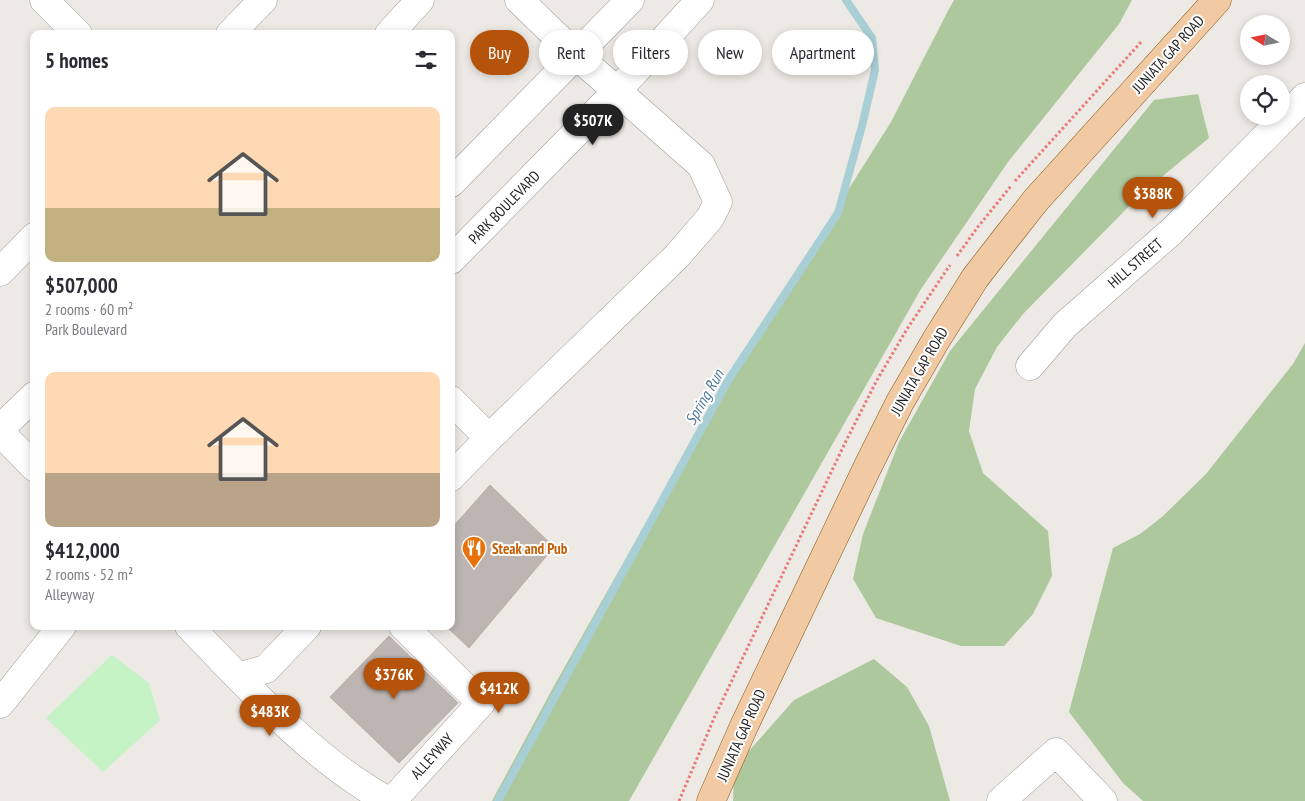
<!DOCTYPE html>
<meta charset="utf-8">
<style>
:root{--surface:#fff;--page:#f2f2f3;--text:#2b2b33;--muted:#7c7c81;--accent:#b45309}
body{margin:0;font-family:"PT Sans Narrow",sans-serif;background:var(--page);color:var(--text);height:100vh;display:flex;flex-direction:column;font-size:19px;white-space:nowrap}
*{box-sizing:border-box;margin:0}
p{font-size:16px;color:var(--muted)}
.icon{flex:none;width:28px;height:28px;fill:none;stroke:currentColor;stroke-width:2;stroke-linecap:round;stroke-linejoin:round}
.map{position:relative;flex:1;overflow:hidden}
.drawer{position:absolute;left:30px;top:30px;width:425px;height:600px;display:flex;flex-direction:column;background:var(--surface);border-radius:10px;box-shadow:0 2px 8px #0003}
.drawer>*{flex:none}
.top-card{position:absolute;left:470px;top:30px;width:475px;height:45px;display:flex;gap:10px}
.needle{width:32px;rotate:280deg}
.fabs{position:absolute;left:1240px;top:15px;display:grid;gap:10px}
.fabs a{display:grid;place-items:center;width:50px;height:50px;border-radius:50%;background:var(--surface);box-shadow:0 2px 8px #0003;font-size:25px}
.price{position:absolute;translate:-50% -42px;padding:0 11px;border-radius:18px;background:var(--accent);color:#fff;font-size:16px;line-height:32px;filter:drop-shadow(0 1px 2px #0008)}
.price::after{content:'';position:absolute;left:50%;top:30px;width:15px;height:11px;margin-left:-8px;background:inherit;clip-path:polygon(0 0,100% 0,50% 100%)}
.price.on{background:#222;color:#fff}
ul{padding:0;list-style:none}
li{display:grid;align-content:center;gap:10px;height:265px;padding:0 15px}
li span{display:grid;place-items:center;height:155px;border-radius:10px;color:#555}
li>.icon{margin-inline-start:auto}
span .icon{width:90px;height:90px;fill:#fffc;stroke-width:1}
li b{font-size:21px}
h2{display:flex;justify-content:space-between;align-items:center;height:60px;padding:0 15px;font-size:21px}
.tag{padding:0 18px;border-radius:22px;background:var(--surface);box-shadow:0 2px 8px #0003;font-size:18px;line-height:45px}
.tag.on{background:var(--accent);color:#fff}
.map>svg:first-child{display:block}
.forest{fill:#adc89d}
.park{fill:#c5f3c5}
.lines{fill:none;stroke-linecap:round;stroke-linejoin:round}
.stream{stroke:#a9cfd6;stroke-width:8}
.building{fill:#bdb5b1;stroke:#bdafa8}
.minor-casing{stroke:#9e9e9e;stroke-width:29}
.major-casing{stroke:#855510;stroke-width:29}
.path{stroke:#ea7a78;stroke-width:3;stroke-dasharray:2.5 2.5;stroke-linecap:butt}
.minor{stroke:#fff;stroke-width:28}
.major{stroke:#f1caa4;stroke-width:28}
.labels{text-anchor:middle;dominant-baseline:central;stroke-width:4;stroke-linejoin:round;paint-order:stroke}
.street-label{font-size:15px;fill:#1d1d1d;stroke:#fff}
.food-label{font-size:15px;font-weight:bold;fill:#c56008;stroke:#fff;text-anchor:start}
.water-label{font-size:16px;font-style:italic;fill:#517b9a;stroke:#fff}
</style>
<div class="map">
<svg width="1305" height="801" viewBox="0 0 1305 801">
<rect width="100%" height="100%" fill="#ede9e4"/>
<path class="forest" d="M954,0H1132L1119,24L1008,162L921,289L629,801H492L554,686L711,407L891,122L949,9Z
M1198,94L1209,138L1142,193L1023,314L997,347L975,389L969,431L983,473L1048,531L1052,576L1033,614L1004,646H961L876,618L853,579L863,534L899,442L950,351L1154,100Z
M1305,343V801H1143L1123,783L1069,712L1113,548L1140,534L1162,517L1206,474L1293,364Z
M874,659L907,687L929,726L950,801H733L734,768L794,700Z"/>
<path class="park" d="M112,655L149,683L160,720L103,772L46,718Z"/>
<g class="lines">
<path class="stream" d="M498,801L727,382L838,213L862,126L875,70L872,38L846,0"/>
</g>
<path class="building" d="M490,485L554,547L469,648L446,626H451V529Z
M389,636L458,703L399,763L330,697Z"/>
<g class="lines">
<defs>
<path id="minor" d="M44,0L78,34
M230,34L263,0
M389,34L420,0
M451,183L630,0
M451,260L617,91L700,0
M0,272L34,237
M1030,366L1065,325L1172,231L1305,97
M451,400L489,438
M0,429L34,396
M0,432L34,467
M451,477L489,438L677,256L710,218L718,202L701,165L576,55L519,0
M189,626C250,689 311,758 388,801
M238,677L266,669L307,626
M0,704L62,626
M392,801L481,703L403,626
M1001,801L1056,752L1103,801"/>
<path id="major" d="M711,801L744,726L869,464L900,402L936,340L975,278L1006,238L1036,200L1217,0"/>
</defs>
<use href="#minor" class="minor-casing"/>
<use href="#major" class="major-casing"/>
<path class="path" d="M1015,181L1142,41
M957,256L977,228L1011,186
M679,801L715,716L846,441L877,380L907,329L950,265"/>
<use href="#minor" class="minor"/>
<use href="#major" class="major"/>
</g>
<defs>
<symbol id="restaurant-pin" viewBox="-11 -11 22 30"><path d="M0 17L-7.5 6A9.5 9.5 0 1 1 7.5 6Z" fill="#e8710a" stroke="#fff"/><path d="M-5-6h1v4h1v-4h1v4h1v-4h1v5L-1.5 .5V6h-2V.5L-5-1ZM5-6V6H3V1.5H1.5Q1.5-4 5-6Z" fill="#fff"/></symbol>
</defs>
<g fill-rule="evenodd">
<use href="#restaurant-pin" x="460" y="534" width="28" height="38"/>
</g>
<g class="labels">
<g class="street-label">
<text transform="translate(1168 54) rotate(-48)">JUNIATA GAP ROAD</text>
<text transform="translate(504 207) rotate(-46)">PARK BOULEVARD</text>
<text transform="translate(1135 263) rotate(-41)">HILL STREET</text>
<text transform="translate(919 371) rotate(-60)">JUNIATA GAP ROAD</text>
<text transform="translate(741 735) rotate(-66)">JUNIATA GAP ROAD</text>
<text transform="translate(432 756) rotate(-48)">ALLEYWAY</text>
</g>
<g class="food-label">
<text x="492" y="548">Steak and Pub</text>
</g>
<g class="water-label">
<text transform="translate(704 397) rotate(-60)">Spring Run</text>
</g>
</g>
</svg>
<div class="fabs">
<a><svg class="needle" viewBox="-14 -14 28 28"><path d="M0-13l5 13h-10z" fill="#e53935"/><path d="M0 13l5-13h-10z" fill="#7c7c81"/></svg></a>
<a><svg class="icon" aria-label="locate" viewBox="0 0 24 24"><circle cx="12" cy="12" r="6"/><path d="M12 2v4M12 18v4M2 12h4M18 12h4"/></svg></a>
</div>
<b class="price on" style="left:593px;top:146px">$507K</b>
<b class="price" style="left:1153px;top:219px">$388K</b>
<b class="price" style="left:394px;top:700px">$376K</b>
<b class="price" style="left:499px;top:714px">$412K</b>
<b class="price" style="left:270px;top:737px">$483K</b>
<div class="top-card">
<a class="tag on">Buy</a>
<a class="tag">Rent</a>
<a class="tag">Filters</a>
<a class="tag">New</a>
<a class="tag">Apartment</a>
</div>
<section class="drawer">
<h2>5 homes<svg class="icon" aria-label="filters" viewBox="0 0 24 24"><path d="M4 7h16M4 17h16"/><circle cx="9" cy="7" r="2"/><circle cx="15" cy="17" r="2"/></svg></h2>
<ul>
<li><span style="background:linear-gradient(#ffd9b3 65%,#c2b280 0)"><svg class="icon" aria-label="home" viewBox="0 0 24 24"><path d="M3 11l9-7 9 7M6 9v11h12V9"/></svg></span><div><b>$507,000</b><p>2 rooms · 60 m²</p><p>Park Boulevard</p></div></li>
<li><span style="background:linear-gradient(#ffd9b3 65%,#b9a48a 0)"><svg class="icon" aria-label="home" viewBox="0 0 24 24"><path d="M3 11l9-7 9 7M6 9v11h12V9"/></svg></span><div><b>$412,000</b><p>2 rooms · 52 m²</p><p>Alleyway</p></div></li>
</ul>
</section>
</div>
